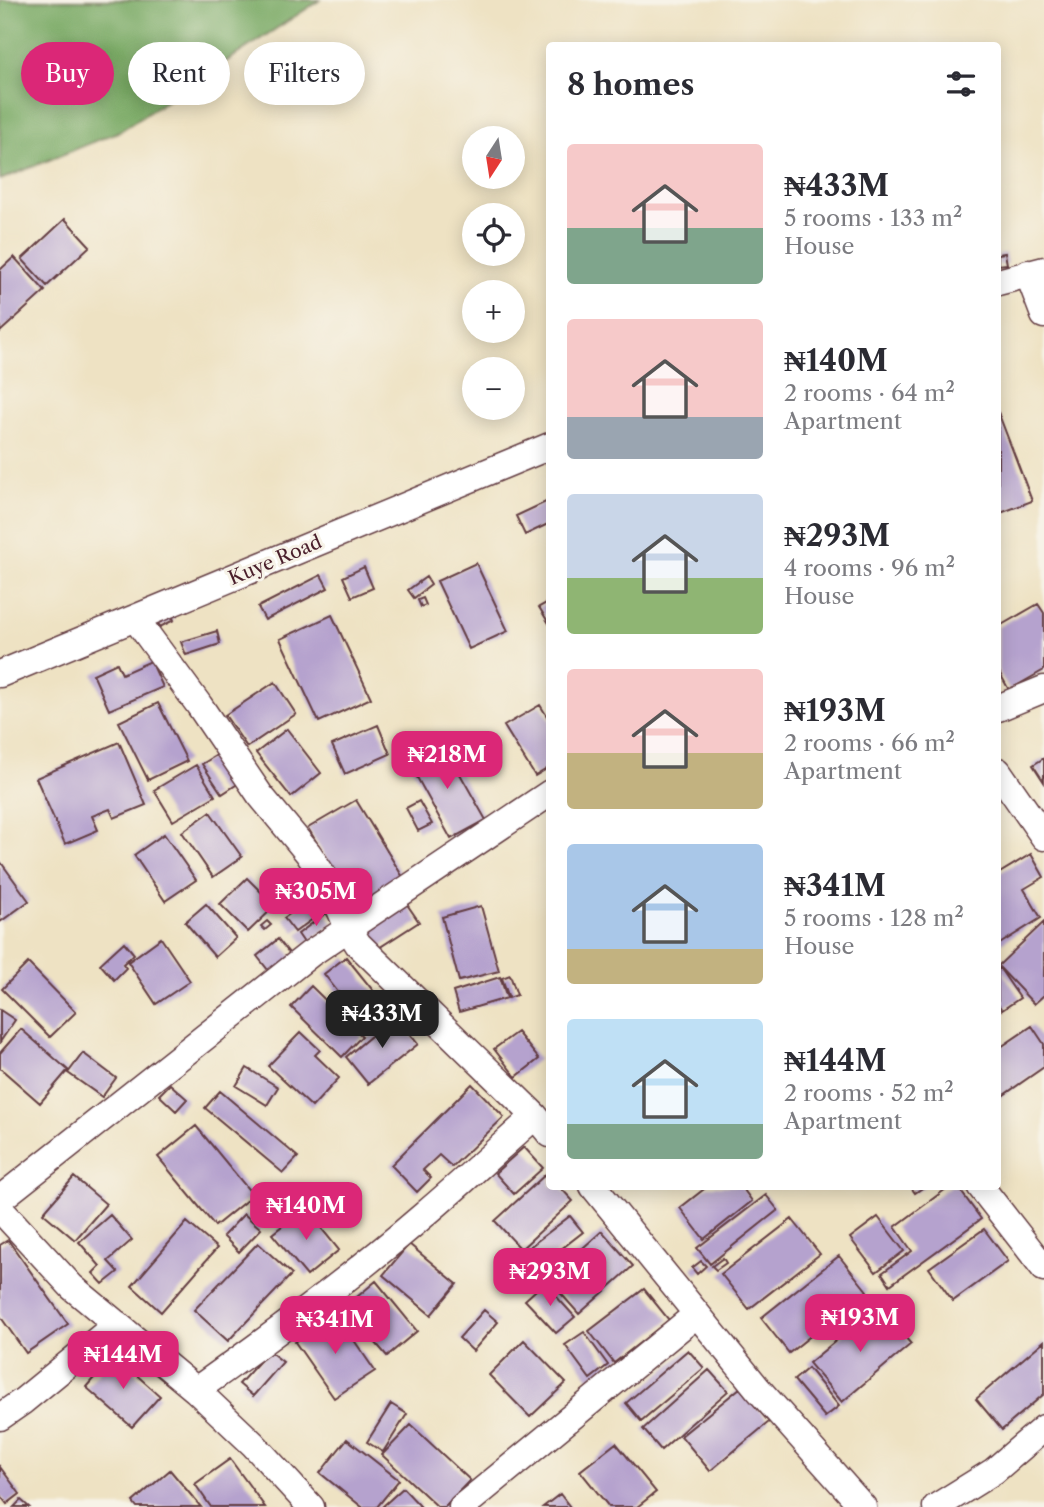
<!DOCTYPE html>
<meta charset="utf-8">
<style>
:root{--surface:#fff;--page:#f7f7f7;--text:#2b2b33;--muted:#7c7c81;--accent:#db2777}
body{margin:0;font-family:"Libre Caslon Text",serif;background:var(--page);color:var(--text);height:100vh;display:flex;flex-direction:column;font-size:26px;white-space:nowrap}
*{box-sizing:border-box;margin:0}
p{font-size:23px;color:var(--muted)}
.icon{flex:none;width:38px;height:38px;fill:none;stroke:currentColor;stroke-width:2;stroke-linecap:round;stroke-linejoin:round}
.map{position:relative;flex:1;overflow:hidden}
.side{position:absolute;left:546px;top:42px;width:455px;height:1148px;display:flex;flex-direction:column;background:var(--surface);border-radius:7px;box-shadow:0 4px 18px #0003}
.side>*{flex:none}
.top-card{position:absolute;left:21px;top:42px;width:420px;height:63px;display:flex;gap:14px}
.needle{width:46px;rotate:192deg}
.tools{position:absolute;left:462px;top:126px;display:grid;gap:14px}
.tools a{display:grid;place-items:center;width:63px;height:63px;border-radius:50%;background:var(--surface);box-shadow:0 4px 18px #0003;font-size:35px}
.price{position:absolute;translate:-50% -60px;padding:0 16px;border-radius:14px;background:var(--accent);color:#fff;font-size:23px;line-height:46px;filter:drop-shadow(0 2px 4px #0008)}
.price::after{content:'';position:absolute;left:50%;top:42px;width:21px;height:16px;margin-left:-10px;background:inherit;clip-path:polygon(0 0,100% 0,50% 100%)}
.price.current{background:#222;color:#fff}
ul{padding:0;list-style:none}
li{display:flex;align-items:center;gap:21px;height:175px;padding:0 21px}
li span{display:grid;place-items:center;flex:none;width:196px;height:140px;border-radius:7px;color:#555}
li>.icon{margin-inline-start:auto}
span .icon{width:84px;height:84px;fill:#fffc;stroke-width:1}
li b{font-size:30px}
h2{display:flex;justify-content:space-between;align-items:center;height:84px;padding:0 21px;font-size:30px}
.chip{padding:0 24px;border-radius:32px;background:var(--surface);box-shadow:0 4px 18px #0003;font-size:24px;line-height:63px}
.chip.current{background:var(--accent);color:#fff}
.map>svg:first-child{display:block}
.forest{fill:#78a963;stroke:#616447;stroke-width:2}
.building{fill:#b5a2ce}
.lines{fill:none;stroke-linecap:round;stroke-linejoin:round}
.minor-casing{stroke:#633c42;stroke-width:29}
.minor{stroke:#fff;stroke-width:26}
.labels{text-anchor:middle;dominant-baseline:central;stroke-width:6;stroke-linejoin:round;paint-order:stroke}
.street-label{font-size:19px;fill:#4a1f2b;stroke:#f7f3e8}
</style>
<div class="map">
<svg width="1044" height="1507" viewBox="0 0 1044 1507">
<rect width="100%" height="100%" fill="#f7f3e8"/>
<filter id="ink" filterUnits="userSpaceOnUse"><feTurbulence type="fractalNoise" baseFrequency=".0143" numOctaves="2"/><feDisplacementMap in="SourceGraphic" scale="14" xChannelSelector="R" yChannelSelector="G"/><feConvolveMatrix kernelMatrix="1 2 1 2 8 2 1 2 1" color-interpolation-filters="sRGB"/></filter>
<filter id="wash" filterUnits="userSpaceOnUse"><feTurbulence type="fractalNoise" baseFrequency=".00686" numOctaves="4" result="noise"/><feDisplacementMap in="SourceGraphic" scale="28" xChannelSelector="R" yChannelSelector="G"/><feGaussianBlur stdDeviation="1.57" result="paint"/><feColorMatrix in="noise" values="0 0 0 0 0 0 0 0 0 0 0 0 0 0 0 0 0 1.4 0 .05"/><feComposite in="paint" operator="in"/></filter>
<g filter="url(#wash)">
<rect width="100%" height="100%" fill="#eee2c3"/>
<path class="forest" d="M0,0H320L120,131L0,180Z"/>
<g id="blocks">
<path class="building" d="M65,219L90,246L47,286L22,259Z
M1005,253L1007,264L998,265V254Z
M14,257L45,291L0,332V270Z
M998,412L1032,501L998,514Z
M550,500V523L525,535L516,516Z
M476,563L508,631L469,649L437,581Z
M364,567L373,588L352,597L343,577Z
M321,575L328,588L265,620L258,607Z
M426,577L431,585L414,598L408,590Z
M423,598L426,605L421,607L418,600Z
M550,601V625L539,607Z
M1038,604L1044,613V670L1009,690L998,670V627Z
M171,614L174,620L160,627L157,621Z
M332,615L371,698L319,722L280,639Z
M217,631L220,644L186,655L181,642Z
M151,661L163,687L109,710L93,674L117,663L122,674Z
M275,682L296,714L247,747L225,715Z
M158,703L187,761L148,780L119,722Z
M540,705L550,721V767L535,776L504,726Z
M378,725L390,754L345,774L332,745Z
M287,729L321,773L291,797L256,753Z
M119,742L146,805L114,818L110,809L92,816L98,830L65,844L36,778Z
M442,742L486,820L451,839L408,761Z
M220,753L239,783L222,794L202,764Z
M1044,758V782L1033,765Z
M196,765L215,796L173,821L154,790Z
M356,800L404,879L355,907L308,828Z
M419,801L432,824L418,831L406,808Z
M210,812L242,857L213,877L182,832Z
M164,834L196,880L165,901L134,855Z
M1031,854L1044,877L1024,889L1041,918L998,945V874Z
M0,861L29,901L0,922Z
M247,878L275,906L248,932L220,904Z
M319,893L329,907L295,932L284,918Z
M404,900L419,922L374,951L360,929Z
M206,904L236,938L215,957L185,922Z
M481,906L499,971L459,981L442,917Z
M326,913L333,923L305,944L298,934Z
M267,921L271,925L265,930L261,926Z
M1044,922V995L1034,1004L998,966Z
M161,938L190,981L156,1004L128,962Z
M278,939L293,958L272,975L257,956Z
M124,942L134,954L123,964L126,968L114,980L100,964Z
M346,957L392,1014L369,1032L324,974Z
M28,963L76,1012L50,1037L2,989Z
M998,966L1020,998L1002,1010L998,1004Z
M510,975L517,995L509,998L502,978Z
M500,977L507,998L459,1012L453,992Z
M311,986L362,1036L342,1057L291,1007Z
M0,1010L15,1020L0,1042Z
M395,1016L418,1044L368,1084L346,1057Z
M1032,1026L1044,1044V1067L998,1099V1049Z
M21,1029L68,1070L40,1103L0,1068V1053Z
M301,1032L320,1050L315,1055L339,1078L312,1107L268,1066Z
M517,1032L539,1059L516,1077L494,1049Z
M83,1053L116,1078L102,1097L68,1073Z
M247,1068L278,1087L267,1105L236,1086Z
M170,1084L187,1099L176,1111L159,1095Z
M472,1084L504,1117L452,1167L439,1155L423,1170L431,1178L417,1192L391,1165Z
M220,1091L298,1157L283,1173L205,1108Z
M196,1126L253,1195L215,1226L158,1157Z
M524,1147L543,1168L514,1194L495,1173Z
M547,1173L550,1176V1186H559L573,1201L521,1249L495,1221Z
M74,1177L106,1204L75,1240L43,1213Z
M708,1186H741L752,1201L704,1239L680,1208Z
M910,1186H925L915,1193Z
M950,1186H957L981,1219L890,1285L882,1273L912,1251L895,1227Z
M766,1195L778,1210L710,1264L697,1248Z
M305,1208L339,1250L307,1276L272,1234Z
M244,1214L261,1229L239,1252L223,1236Z
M110,1215L132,1240L108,1261L118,1272L103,1284L93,1273L100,1266L79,1242Z
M570,1216L583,1232L511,1288L498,1271Z
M878,1217L904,1251L876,1272L850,1238Z
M792,1219L820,1254L749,1309L721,1274Z
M187,1222L217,1248L161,1312L132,1286Z
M984,1229L1008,1261L953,1301L929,1268Z
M602,1231L633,1266L579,1314L548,1279Z
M8,1240L68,1324L26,1353L0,1316V1245Z
M258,1243L292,1274L228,1341L194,1310Z
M409,1244L457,1284L431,1315L383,1275Z
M839,1256L867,1291L789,1353L761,1318Z
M723,1258L726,1263L716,1270L712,1266Z
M701,1261L706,1266L697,1274L692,1268Z
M376,1281L417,1331L387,1356L345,1307Z
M544,1283L575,1317L556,1333L525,1300Z
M644,1289L669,1320L614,1363L589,1331Z
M878,1306L911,1344L842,1402L809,1363Z
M484,1310L498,1322L473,1351L459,1338Z
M336,1314L375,1371L334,1398L295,1342Z
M584,1332L608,1365L590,1379L565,1345Z
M524,1340L566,1383L530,1417L489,1375Z
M1044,1341V1394L1002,1430L976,1399Z
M688,1350L704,1368L641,1421L626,1403Z
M269,1351L283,1362L253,1396L239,1384Z
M114,1355L160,1396L132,1427L86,1387Z
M808,1368L839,1406L825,1417L794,1380Z
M709,1370L728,1391L661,1450L643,1429Z
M740,1388L769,1422L710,1471L681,1436Z
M391,1404L407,1414L383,1452L367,1442Z
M411,1425L470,1480L444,1507H438L382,1455Z
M347,1439L399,1480L377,1507H362L320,1473Z
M616,1443L656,1492L637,1507H609L580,1471Z
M230,1459L265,1507H211L195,1484Z
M0,1467L20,1494L7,1504L0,1495Z
M170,1470L201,1507H137L133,1502Z
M403,1488L421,1507H382Z
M560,1494L570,1507H543Z
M21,1500L29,1507H14Z"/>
</g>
</g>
<g filter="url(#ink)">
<use href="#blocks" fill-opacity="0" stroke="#633c42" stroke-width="2"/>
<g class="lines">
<defs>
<path id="minor" d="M1028,273L1044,315
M998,282L1044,270
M135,618L199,705L260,795L308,853L330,886L348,928L358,944L535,1116L550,1134
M0,674L550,446
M998,708L1044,689
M998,771L1044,837
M593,1186L758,1389L863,1507
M980,1186L1044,1268
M0,1199L310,954L550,793
M0,1209L72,1287L196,1390L253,1444L311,1507
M196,1390C274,1335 351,1278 424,1215C462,1183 498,1149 535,1116
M0,1417L23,1401L117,1324
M462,1507L697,1314
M936,1507L994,1471L1044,1428"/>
</defs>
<use href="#minor" class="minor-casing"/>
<use href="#minor" class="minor"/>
</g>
</g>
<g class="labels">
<g class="street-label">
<text transform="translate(275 560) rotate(-23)">Kuye Road</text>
</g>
</g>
</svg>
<div class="tools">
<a><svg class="needle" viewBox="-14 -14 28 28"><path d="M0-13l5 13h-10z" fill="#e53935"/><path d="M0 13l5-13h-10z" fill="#7c7c81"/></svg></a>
<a><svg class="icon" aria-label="locate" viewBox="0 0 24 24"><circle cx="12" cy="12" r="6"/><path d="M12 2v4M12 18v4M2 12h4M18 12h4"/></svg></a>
<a>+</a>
<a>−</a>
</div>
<b class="price" style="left:447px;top:791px">₦218M</b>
<b class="price" style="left:316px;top:928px">₦305M</b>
<b class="price current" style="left:382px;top:1050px">₦433M</b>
<b class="price" style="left:306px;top:1242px">₦140M</b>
<b class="price" style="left:550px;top:1308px">₦293M</b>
<b class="price" style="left:860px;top:1354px">₦193M</b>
<b class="price" style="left:335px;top:1356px">₦341M</b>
<b class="price" style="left:123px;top:1391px">₦144M</b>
<div class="top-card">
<a class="chip current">Buy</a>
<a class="chip">Rent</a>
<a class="chip">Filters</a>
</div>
<section class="side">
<h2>8 homes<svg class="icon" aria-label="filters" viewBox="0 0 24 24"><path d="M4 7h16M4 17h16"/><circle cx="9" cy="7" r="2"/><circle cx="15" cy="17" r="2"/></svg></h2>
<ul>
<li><span style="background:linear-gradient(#f6c9c9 60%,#7fa58c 0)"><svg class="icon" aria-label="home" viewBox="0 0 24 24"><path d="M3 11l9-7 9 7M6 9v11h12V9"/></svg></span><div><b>₦433M</b><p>5 rooms · 133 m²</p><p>House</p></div></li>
<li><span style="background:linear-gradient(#f6c9c9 70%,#9aa5b1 0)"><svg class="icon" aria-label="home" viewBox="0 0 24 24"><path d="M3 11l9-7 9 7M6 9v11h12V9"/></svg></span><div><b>₦140M</b><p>2 rooms · 64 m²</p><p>Apartment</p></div></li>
<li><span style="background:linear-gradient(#c9d6e8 60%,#8fb573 0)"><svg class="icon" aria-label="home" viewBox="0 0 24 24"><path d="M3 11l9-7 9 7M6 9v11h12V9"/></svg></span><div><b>₦293M</b><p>4 rooms · 96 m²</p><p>House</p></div></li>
<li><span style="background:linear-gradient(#f6c9c9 60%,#c2b280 0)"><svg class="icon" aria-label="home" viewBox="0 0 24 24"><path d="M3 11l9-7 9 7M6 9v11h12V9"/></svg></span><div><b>₦193M</b><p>2 rooms · 66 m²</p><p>Apartment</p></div></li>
<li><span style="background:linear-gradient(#a9c7e8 75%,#c2b280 0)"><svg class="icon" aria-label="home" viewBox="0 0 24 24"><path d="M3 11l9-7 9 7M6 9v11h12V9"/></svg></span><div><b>₦341M</b><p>5 rooms · 128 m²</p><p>House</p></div></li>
<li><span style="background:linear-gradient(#bfe0f5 75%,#7fa58c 0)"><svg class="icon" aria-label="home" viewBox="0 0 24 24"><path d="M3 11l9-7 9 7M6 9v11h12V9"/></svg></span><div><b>₦144M</b><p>2 rooms · 52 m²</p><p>Apartment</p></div></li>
</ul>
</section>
</div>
